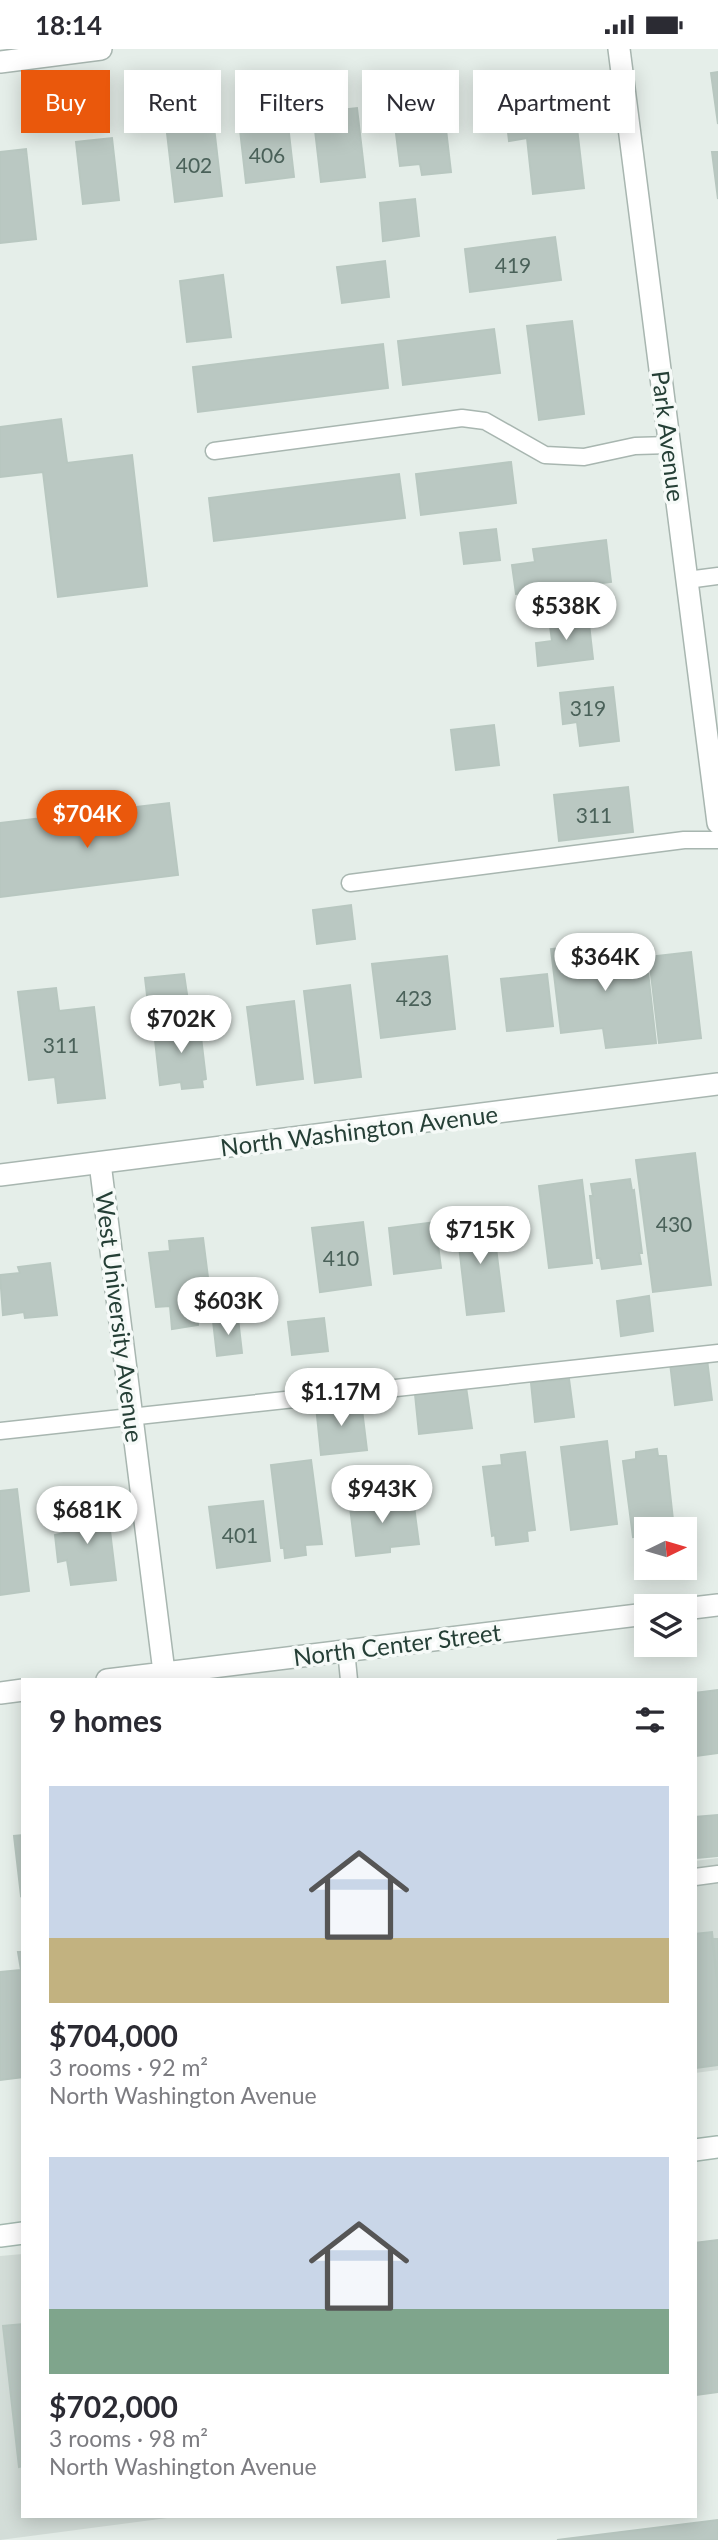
<!DOCTYPE html>
<meta charset="utf-8">
<style>
:root{--surface:#fff;--page:#f7f7f7;--text:#2b2b33;--muted:#7c7c81;--accent:#ea580c}
body{margin:0;font-family:Lato,sans-serif;background:var(--page);color:var(--text);height:100vh;display:flex;flex-direction:column;font-size:26px;white-space:nowrap}
*{box-sizing:border-box;margin:0}
p{font-size:23px;color:var(--muted)}
.icon{flex:none;width:38px;height:38px;fill:none;stroke:currentColor;stroke-width:2;stroke-linecap:round;stroke-linejoin:round}
.map{position:relative;flex:1;overflow:hidden}
.drawer{position:absolute;left:21px;top:1629px;width:676px;height:840px;display:flex;flex-direction:column;background:var(--surface);border-radius:0px;box-shadow:0 4px 18px #0003}
.drawer>*{flex:none}
.top-card{position:absolute;left:21px;top:21px;width:677px;height:63px;display:flex;gap:14px}
.needle{width:46px;rotate:85deg}
.buttons{position:absolute;left:634px;top:1468px;display:grid;gap:14px}
.buttons a{display:grid;place-items:center;width:63px;height:63px;border-radius:0px;background:var(--surface);box-shadow:0 4px 18px #0003;font-size:35px}
.price{position:absolute;translate:-50% -60px;padding:0 16px;border-radius:24px;background:#fff;color:#222;font-size:23px;line-height:46px;filter:drop-shadow(0 2px 4px #0008)}
.price::after{content:'';position:absolute;left:50%;top:42px;width:21px;height:16px;margin-left:-10px;background:inherit;clip-path:polygon(0 0,100% 0,50% 100%)}
.price.selected{background:var(--accent);color:#fff}
ul{padding:0;list-style:none}
li{display:grid;align-content:center;gap:14px;height:371px;padding:0 28px}
li span{display:grid;place-items:center;height:217px;border-radius:0px;color:#555}
li>.icon{margin-inline-start:auto}
span .icon{width:126px;height:126px;fill:#fffc;stroke-width:1}
li b{font-size:30px}
h2{display:flex;justify-content:space-between;align-items:center;height:84px;padding:0 28px;font-size:30px}
.tag{padding:0 24px;border-radius:0px;background:var(--surface);box-shadow:0 4px 18px #0003;font-size:24px;line-height:63px}
.tag.selected{background:var(--accent);color:#fff}
.status{display:flex;justify-content:space-between;align-items:center;height:49px;padding:0 35px;background:var(--surface);direction:ltr}
.status svg{height:19px;fill:currentColor}
.map>svg:first-child{display:block}
.built{fill:#d3ddd8}
.building{fill:#bac8c2;stroke:#b8c7c0;stroke-width:2}
.lines{fill:none;stroke-linecap:round;stroke-linejoin:round}
.service-casing{stroke:#a8b6b0;stroke-width:19}
.minor-casing{stroke:#a8b6b0;stroke-width:24}
.tertiary-casing{stroke:#a8b6b0;stroke-width:24}
.secondary-casing{stroke:#a4b9b0;stroke-width:24}
.service{stroke:#fff;stroke-width:16}
.minor{stroke:#fff;stroke-width:21}
.tertiary{stroke:#fff;stroke-width:21}
.secondary{stroke:#fff;stroke-width:21}
.labels{text-anchor:middle;dominant-baseline:central;stroke-width:7;stroke-linejoin:round;paint-order:stroke}
.number-label{font-size:21px;fill:#4a6159}
.street-label{font-size:24px;fill:#253f36;stroke:#f6faf8}
</style>
<div class="status"><b>18:14</b><svg viewBox="0 0 49 12"><path d="M0 12V9h3v3zM5 12V6h3v6zM10 12V3h3v9zM15 12V0h3v12zM26 1h20v11H26zM47 4h2v5h-2z"/></svg></div>
<div class="map">
<svg width="718" height="2491" viewBox="0 0 718 2491">
<rect width="100%" height="100%" fill="#e5eee9"/>
<path class="built" d="M718,1809V2021L695,2024V1812Z
M23,2205V2468H175L0,2491V2207Z"/>
<path class="building" d="M718,23V75L711,24Z
M560,30L562,45L573,44L584,139L533,145L527,89L509,92L505,57L523,55V50L529,49L527,34Z
M442,46L451,123L422,126L420,115L400,117L392,52Z
M357,59L365,128L321,133L313,64Z
M288,76L294,128L246,134L240,81Z
M214,78L222,147L175,153L167,84Z
M112,89L119,151L83,155L76,93Z
M26,100L36,190L0,194V103Z
M712,103H718V150Z
M415,150L419,187L383,192L380,154Z
M555,188L561,231L470,243L465,200Z
M385,212L389,248L342,254L337,218Z
M223,226L231,288L187,293L180,232Z
M572,272L584,365L539,371L527,277Z
M494,280L500,324L403,336L398,292Z
M383,295L388,339L198,363L193,318Z
M61,370L67,414L132,406L147,537L58,548L43,423L0,428V378Z
M511,413L516,454L421,466L416,425Z
M399,425L405,469L214,492L209,449Z
M496,480L500,511L464,515L460,484Z
M606,491L611,533L516,545L512,516L535,513L533,500Z
M588,566L593,610L538,617L536,594L552,592L549,570Z
M613,638L619,692L580,697L577,673L563,675L560,644Z
M494,676L499,716L456,721L451,681Z
M628,738L633,783L559,792L554,746Z
M169,754L178,826L0,848V774Z
M351,856L355,890L317,895L313,861Z
M593,895L594,902L645,896L656,994L606,999L603,979L561,984L551,900Z
M691,903L701,989L659,994L649,908Z
M447,907L455,980L381,989L372,915Z
M184,925L189,959L149,964L145,929Z
M547,925L553,977L507,982L501,930Z
M350,936L361,1028L315,1034L304,942Z
M56,939L59,962L94,958L105,1049L58,1054L55,1028L29,1031L18,943Z
M294,952L303,1030L257,1036L247,958Z
M199,971L206,1030L202,1031L203,1038L182,1040L181,1033L160,1036L154,982L169,980L168,974Z
M695,1104L711,1236L653,1243L636,1111Z
M630,1130L632,1142L634,1141L642,1204H639L641,1215L602,1220L600,1209H597L590,1147H593L591,1135Z
M582,1131L592,1214L549,1219L539,1137Z
M492,1167L504,1262L467,1266L456,1171Z
M363,1173L371,1236L320,1243L312,1179Z
M435,1173L441,1219L394,1225L389,1179Z
M203,1189L211,1252L196,1253L198,1276L172,1280L170,1257L156,1258L149,1204L170,1202L169,1192Z
M50,1214L57,1266L25,1269L24,1263L3,1266L0,1226L20,1224L18,1218Z
M649,1247L653,1282L621,1287L617,1252Z
M238,1269L242,1304L217,1307L213,1272Z
M324,1269L328,1302L292,1306L288,1273Z
M707,1310L712,1351L675,1356L670,1314Z
M569,1330L574,1368L535,1373L531,1334Z
M466,1338L472,1379L419,1385L415,1345Z
M361,1352L367,1401L321,1406L316,1357Z
M607,1392L617,1475L571,1481L561,1398Z
M657,1400L658,1407H666L674,1480H646V1486L633,1488L623,1412L636,1410V1403Z
M525,1403L535,1481L527,1482L528,1492L496,1496L495,1486L492,1487L483,1418L502,1416L501,1406Z
M311,1411L322,1495L305,1496L306,1506L285,1509L284,1499H281L271,1416Z
M17,1440L29,1542L0,1546V1442Z
M383,1446L384,1454L413,1450L419,1495L390,1498V1503L356,1507L349,1450Z
M263,1452L270,1512L217,1519L209,1458Z
M107,1457L116,1531L71,1536L67,1511L58,1513L55,1486L64,1484L62,1462Z
M718,1641V1704L695,1707V1644Z
M718,1766V1807L697,1809L695,1768Z
M23,1786V1846L21,1847L14,1787Z
M712,1883L718,1939V2016L695,2019V1885Z
M712,1890H718V1939Z
M18,1903H23V2028L0,2031V1923L21,1921Z
M718,2191V2343L695,2346V2194Z
M23,2275V2417L19,2418L3,2277Z
M718,2471V2491H557Z"/>
<g class="lines">
<defs>
<path id="service" d="M214,402L462,369L485,372L545,406L584,408L635,397L670,396
M687,531L718,527
M350,834L684,791H718
M0,1382L718,1304
M346,1601L349,1631
M695,1828L718,1825"/>
<path id="minor" d="M619,0L718,774
M0,13L101,0
M100,1114L165,1631
M684,1560L718,1556
M107,1631L646,1565
M0,1644L23,1641"/>
<path id="tertiary" d="M0,1126L718,1035"/>
<path id="secondary" d="M695,2101L718,2098
M0,2187L23,2184"/>
</defs>
<use href="#service" class="service-casing"/>
<use href="#minor" class="minor-casing"/>
<use href="#tertiary" class="tertiary-casing"/>
<use href="#secondary" class="secondary-casing"/>
<use href="#service" class="service"/>
<use href="#minor" class="minor"/>
<use href="#tertiary" class="tertiary"/>
<use href="#secondary" class="secondary"/>
</g>
<g class="labels">
<g class="number-label">
<text x="267" y="105">406</text>
<text x="194" y="115">402</text>
<text x="513" y="215">419</text>
<text x="588" y="658">319</text>
<text x="594" y="765">311</text>
<text x="414" y="948">423</text>
<text x="61" y="995">311</text>
<text x="674" y="1174">430</text>
<text x="341" y="1208">410</text>
<text x="240" y="1485">401</text>
</g>
<g class="street-label">
<text transform="translate(669 387) rotate(83)">Park Avenue</text>
<text transform="translate(359 1081) rotate(-7)">North Washington Avenue</text>
<text transform="translate(120 1268) rotate(83)">West University Avenue</text>
<text transform="translate(397 1595) rotate(-7)">North Center Street</text>
</g>
</g>
</svg>
<div class="buttons">
<a><svg class="needle" viewBox="-14 -14 28 28"><path d="M0-13l5 13h-10z" fill="#e53935"/><path d="M0 13l5-13h-10z" fill="#7c7c81"/></svg></a>
<a><svg class="icon" aria-label="layers" viewBox="0 0 24 24"><path d="M12 4l9 5-9 5-9-5zM3 14l9 5 9-5"/></svg></a>
</div>
<b class="price" style="left:566px;top:593px">$538K</b>
<b class="price selected" style="left:87px;top:801px">$704K</b>
<b class="price" style="left:605px;top:944px">$364K</b>
<b class="price" style="left:181px;top:1006px">$702K</b>
<b class="price" style="left:480px;top:1217px">$715K</b>
<b class="price" style="left:228px;top:1288px">$603K</b>
<b class="price" style="left:341px;top:1379px">$1.17M</b>
<b class="price" style="left:382px;top:1476px">$943K</b>
<b class="price" style="left:87px;top:1497px">$681K</b>
<div class="top-card">
<a class="tag selected">Buy</a>
<a class="tag">Rent</a>
<a class="tag">Filters</a>
<a class="tag">New</a>
<a class="tag">Apartment</a>
</div>
<section class="drawer">
<h2>9 homes<svg class="icon" aria-label="filters" viewBox="0 0 24 24"><path d="M4 7h16M4 17h16"/><circle cx="9" cy="7" r="2"/><circle cx="15" cy="17" r="2"/></svg></h2>
<ul>
<li><span style="background:linear-gradient(#c9d6e8 70%,#c2b280 0)"><svg class="icon" aria-label="home" viewBox="0 0 24 24"><path d="M3 11l9-7 9 7M6 9v11h12V9"/></svg></span><div><b>$704,000</b><p>3 rooms · 92 m²</p><p>North Washington Avenue</p></div></li>
<li><span style="background:linear-gradient(#c9d6e8 70%,#7fa58c 0)"><svg class="icon" aria-label="home" viewBox="0 0 24 24"><path d="M3 11l9-7 9 7M6 9v11h12V9"/></svg></span><div><b>$702,000</b><p>3 rooms · 98 m²</p><p>North Washington Avenue</p></div></li>
</ul>
</section>
</div>
